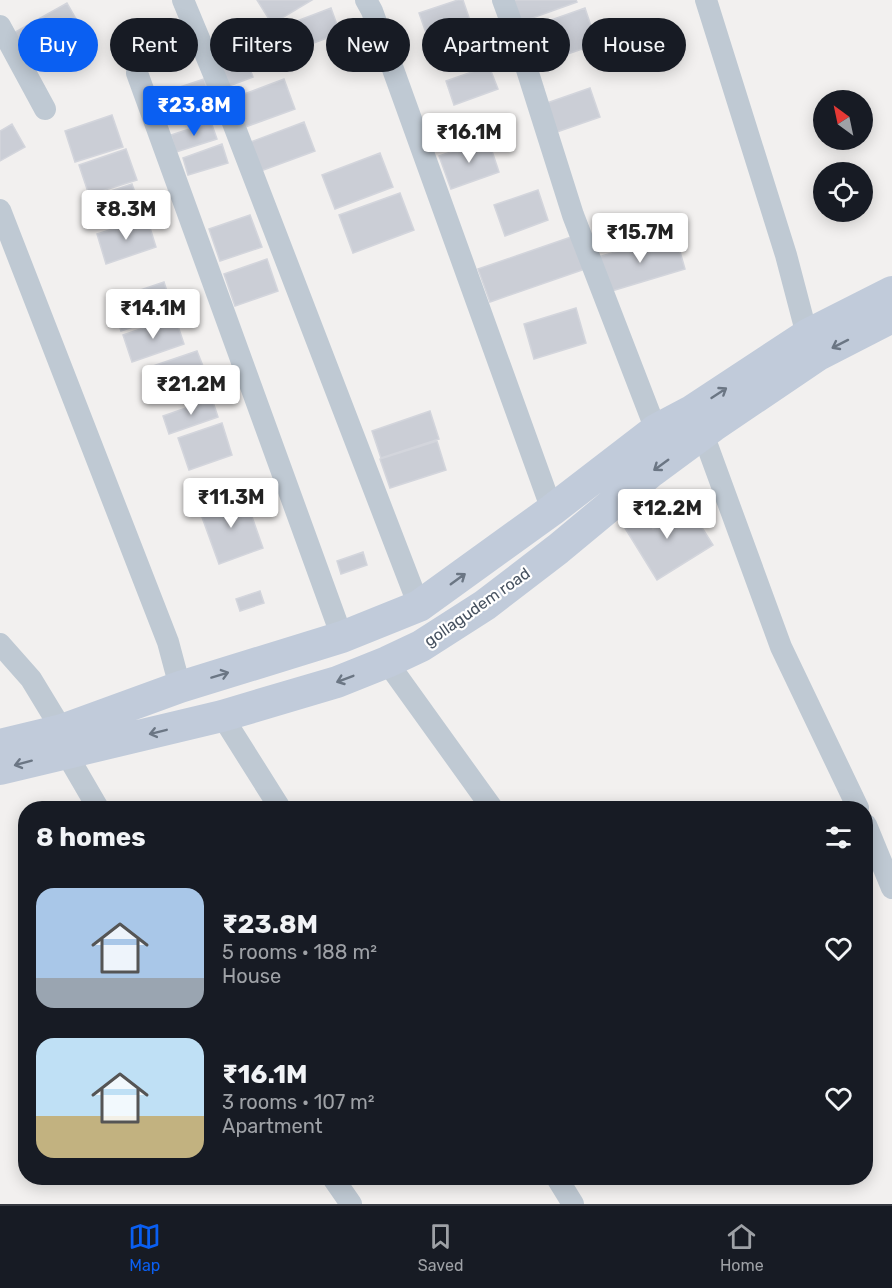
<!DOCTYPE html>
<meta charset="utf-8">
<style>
:root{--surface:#171b24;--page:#20242c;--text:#f1f3f6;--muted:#9ea1a6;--line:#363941;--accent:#0a5ff2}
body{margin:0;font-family:Rubik,sans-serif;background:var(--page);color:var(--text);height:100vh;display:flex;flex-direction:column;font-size:22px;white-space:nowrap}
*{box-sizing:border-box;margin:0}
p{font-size:20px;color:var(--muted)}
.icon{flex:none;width:33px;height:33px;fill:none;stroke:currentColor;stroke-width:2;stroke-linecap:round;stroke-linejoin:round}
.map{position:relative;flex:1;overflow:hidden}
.sheet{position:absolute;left:18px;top:801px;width:855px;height:384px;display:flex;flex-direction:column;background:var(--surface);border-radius:24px;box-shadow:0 3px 15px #0003}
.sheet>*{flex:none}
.banner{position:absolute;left:18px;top:18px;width:856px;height:54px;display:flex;gap:12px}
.needle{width:39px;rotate:327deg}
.tools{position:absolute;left:813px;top:90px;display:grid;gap:12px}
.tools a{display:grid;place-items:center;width:60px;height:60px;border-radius:50%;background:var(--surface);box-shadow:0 3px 15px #0003;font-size:30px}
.price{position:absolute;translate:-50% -51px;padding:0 14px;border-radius:6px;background:#fff;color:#222;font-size:20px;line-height:39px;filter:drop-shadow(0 2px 3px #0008)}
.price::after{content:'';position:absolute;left:50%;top:36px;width:18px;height:14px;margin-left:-9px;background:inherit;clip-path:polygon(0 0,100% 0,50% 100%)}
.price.active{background:var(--accent);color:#fff}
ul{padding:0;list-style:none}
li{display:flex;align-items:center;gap:18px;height:150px;padding:0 18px}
li span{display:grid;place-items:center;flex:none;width:168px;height:120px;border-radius:18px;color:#555}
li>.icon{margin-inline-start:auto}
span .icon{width:72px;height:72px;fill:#fffc;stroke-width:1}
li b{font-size:26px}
h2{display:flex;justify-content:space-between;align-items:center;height:72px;padding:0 18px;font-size:26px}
.chip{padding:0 21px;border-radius:27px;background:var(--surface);box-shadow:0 3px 15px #0003;font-size:21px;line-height:54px}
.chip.active{background:var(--accent);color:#fff}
.tab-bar{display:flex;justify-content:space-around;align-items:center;height:84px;border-top:2px solid var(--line);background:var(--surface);font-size:16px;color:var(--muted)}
.tab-bar a{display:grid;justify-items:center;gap:3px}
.tab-bar .active{color:var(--accent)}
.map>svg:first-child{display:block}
.building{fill:#cbced6;stroke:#d3d5dc;stroke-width:1.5}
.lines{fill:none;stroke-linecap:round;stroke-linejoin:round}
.street{stroke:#bfc9d3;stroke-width:22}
.secondary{stroke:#c1cbda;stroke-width:32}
.oneway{stroke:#6b7684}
.labels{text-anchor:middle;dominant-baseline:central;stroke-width:4.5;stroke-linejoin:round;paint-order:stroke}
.street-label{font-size:16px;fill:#46515f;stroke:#fff}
</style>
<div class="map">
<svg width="892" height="1204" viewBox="0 0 892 1204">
<rect width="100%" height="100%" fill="#f2f0ef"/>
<path class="building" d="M257,0H312L272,24Z
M458,0H463L475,35L432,50L419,13Z
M513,0H576L577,2L521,22Z
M67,3L84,33L27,65L10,35Z
M331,8L340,33L285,54L276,29Z
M585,8L597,44L535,65L523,30Z
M240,42L253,77L221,89L208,54Z
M489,66L498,89L454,105L446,81Z
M204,79L214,109L172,123L162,93Z
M284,79L295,109L237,130L226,101Z
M590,88L600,117L554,133L544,104Z
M112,115L123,147L75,162L65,131Z
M211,122L217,139L176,152L171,135Z
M304,122L315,151L258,172L248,143Z
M12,124L25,147L0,161V131Z
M488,139L499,172L451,189L439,156Z
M222,144L228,163L188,175L183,158Z
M126,149L137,180L89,195L79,165Z
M380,153L393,187L335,209L322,175Z
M132,184L142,212L96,226L87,199Z
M538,190L548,220L505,236L494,205Z
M400,193L414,230L353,253L339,215Z
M250,215L262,247L220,261L209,229Z
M147,218L156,247L106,264L97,234Z
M675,234L685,269L605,293L595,258Z
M574,236L585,269L490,302L478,269Z
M267,259L278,291L235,306L224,274Z
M164,282L174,313L121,331L111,300Z
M576,308L586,343L534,359L524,324Z
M175,317L184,344L132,362L123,335Z
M197,351L203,366L153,384L147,368Z
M212,399L218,417L169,434L163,416Z
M430,411L439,439L381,458L372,431Z
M222,423L232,455L189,470L178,438Z
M437,441L446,470L390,488L380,459Z
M244,494L263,548L219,564L199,509Z
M640,507L653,529L689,507L713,545L657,580L620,520Z
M363,552L367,565L341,574L337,561Z
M260,591L264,603L240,611L236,599Z"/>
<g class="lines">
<path class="street" d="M183,0L220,89L419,606
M366,0L372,11L552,510
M503,0L517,38L573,215L656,430
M706,0L786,255L807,335
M0,26L45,109
M137,73L342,637
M0,210L168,642L180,687
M696,423L703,434L781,647L858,808
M0,644L31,679L62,730
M387,662L492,808
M222,716L280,808
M66,753L98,808
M866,825L892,888
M333,1178L351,1204
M557,1178L573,1204"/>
<path class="secondary" d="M0,745L62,730L180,687L342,637L419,606L552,510L656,430L690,412L807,335L892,292
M0,769L222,716L337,682L387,662L421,646L485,605L558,549L652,471L713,426L818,355L892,317"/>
</g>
<defs><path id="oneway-shaft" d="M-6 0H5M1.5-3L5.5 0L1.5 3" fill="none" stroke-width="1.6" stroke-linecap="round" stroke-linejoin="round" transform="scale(1.5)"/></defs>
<g class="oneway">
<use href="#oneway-shaft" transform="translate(840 344) rotate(153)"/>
<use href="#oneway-shaft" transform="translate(719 393) rotate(-33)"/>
<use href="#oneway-shaft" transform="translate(661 465) rotate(144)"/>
<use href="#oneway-shaft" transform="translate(458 579) rotate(-36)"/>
<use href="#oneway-shaft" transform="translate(220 675) rotate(-17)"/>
<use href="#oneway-shaft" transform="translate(345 679) rotate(159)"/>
<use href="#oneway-shaft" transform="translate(158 732) rotate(166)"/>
<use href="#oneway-shaft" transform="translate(23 763) rotate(165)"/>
</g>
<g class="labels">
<g class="street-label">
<text transform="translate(477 607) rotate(-35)">gollagudem road</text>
</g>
</g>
</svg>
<div class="tools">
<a><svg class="needle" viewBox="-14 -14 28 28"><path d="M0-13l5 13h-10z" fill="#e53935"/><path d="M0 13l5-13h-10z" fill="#9ea1a6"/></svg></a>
<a><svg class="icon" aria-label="locate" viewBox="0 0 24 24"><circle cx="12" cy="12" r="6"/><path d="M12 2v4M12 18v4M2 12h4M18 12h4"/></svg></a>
</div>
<b class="price active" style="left:194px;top:137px">₹23.8M</b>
<b class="price" style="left:469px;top:164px">₹16.1M</b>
<b class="price" style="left:126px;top:241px">₹8.3M</b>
<b class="price" style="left:640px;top:264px">₹15.7M</b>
<b class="price" style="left:153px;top:340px">₹14.1M</b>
<b class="price" style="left:191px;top:416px">₹21.2M</b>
<b class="price" style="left:231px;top:529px">₹11.3M</b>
<b class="price" style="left:667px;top:540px">₹12.2M</b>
<div class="banner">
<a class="chip active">Buy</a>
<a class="chip">Rent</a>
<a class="chip">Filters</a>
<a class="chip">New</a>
<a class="chip">Apartment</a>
<a class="chip">House</a>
</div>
<section class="sheet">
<h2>8 homes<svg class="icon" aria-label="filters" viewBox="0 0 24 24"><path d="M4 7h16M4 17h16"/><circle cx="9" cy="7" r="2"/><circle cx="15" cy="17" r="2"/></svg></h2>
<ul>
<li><span style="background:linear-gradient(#a9c7e8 75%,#9aa5b1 0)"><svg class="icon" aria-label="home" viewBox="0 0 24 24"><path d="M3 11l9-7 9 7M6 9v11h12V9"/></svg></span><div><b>₹23.8M</b><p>5 rooms · 188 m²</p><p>House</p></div><svg class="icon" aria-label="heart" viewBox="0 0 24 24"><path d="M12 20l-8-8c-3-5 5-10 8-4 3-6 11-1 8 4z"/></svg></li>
<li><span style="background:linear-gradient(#bfe0f5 65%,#c2b280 0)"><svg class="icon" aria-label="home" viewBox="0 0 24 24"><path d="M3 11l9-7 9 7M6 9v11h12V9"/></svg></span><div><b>₹16.1M</b><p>3 rooms · 107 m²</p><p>Apartment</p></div><svg class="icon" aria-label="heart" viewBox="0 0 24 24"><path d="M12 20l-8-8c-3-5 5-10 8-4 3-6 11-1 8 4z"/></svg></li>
</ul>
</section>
</div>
<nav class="tab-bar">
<a class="active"><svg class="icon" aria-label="map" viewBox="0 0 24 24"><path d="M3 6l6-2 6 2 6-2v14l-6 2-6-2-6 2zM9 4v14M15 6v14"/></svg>Map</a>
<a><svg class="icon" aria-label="saved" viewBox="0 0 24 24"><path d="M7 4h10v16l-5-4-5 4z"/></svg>Saved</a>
<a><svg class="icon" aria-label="home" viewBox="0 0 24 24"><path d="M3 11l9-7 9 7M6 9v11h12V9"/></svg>Home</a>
</nav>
